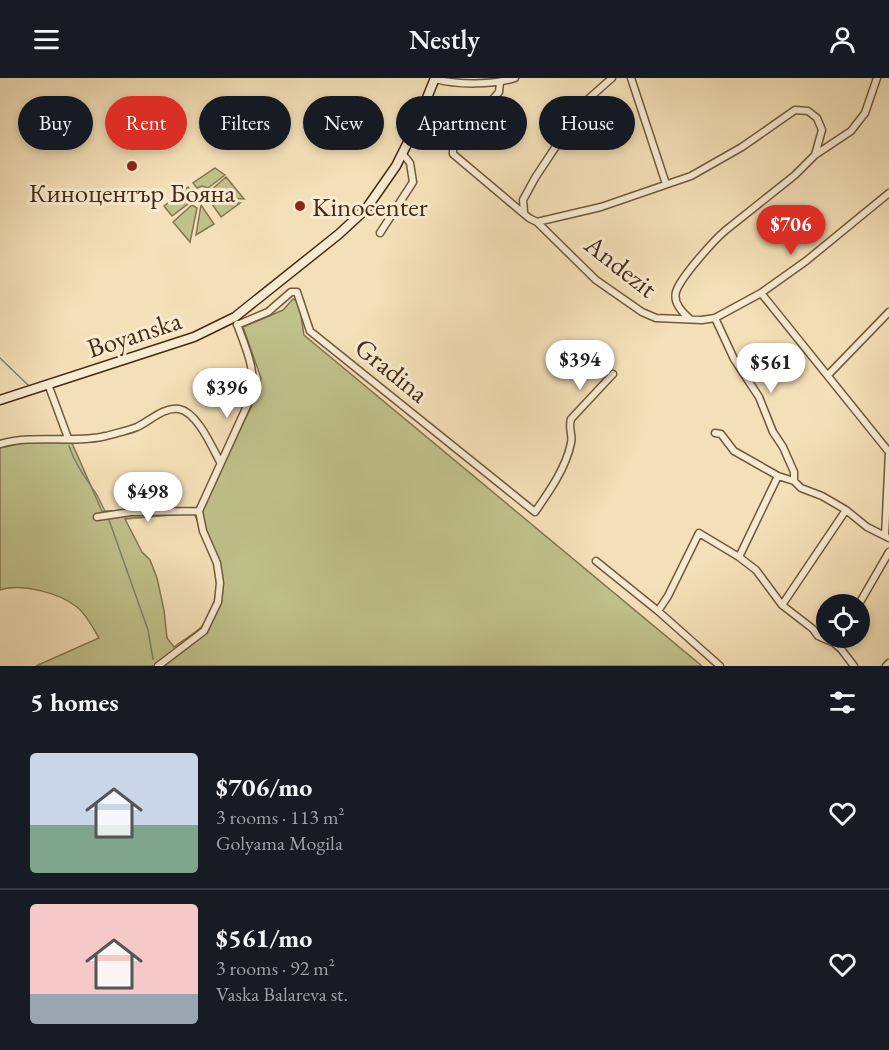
<!DOCTYPE html>
<meta charset="utf-8">
<style>
:root{--surface:#171b24;--page:#20242c;--text:#f1f3f6;--muted:#9ea1a6;--line:#363941;--accent:#d93025}
body{margin:0;font-family:"EB Garamond",serif;background:var(--page);color:var(--text);height:100vh;display:flex;flex-direction:column;font-size:22px;white-space:nowrap}
*{box-sizing:border-box;margin:0}
p{font-size:20px;color:var(--muted)}
.icon{flex:none;width:33px;height:33px;fill:none;stroke:currentColor;stroke-width:2;stroke-linecap:round;stroke-linejoin:round}
.map{position:relative;height:588px;overflow:hidden}
.side{display:flex;flex-direction:column;background:var(--surface);flex:1}
.side>*{flex:none}
.guide{position:absolute;left:18px;top:18px;width:854px;height:54px;display:flex;gap:12px}
.tools{position:absolute;left:816px;top:516px;display:grid;gap:12px}
.tools a{display:grid;place-items:center;width:54px;height:54px;border-radius:50%;background:var(--surface);box-shadow:0 3px 9px #0003;font-size:30px}
.price{position:absolute;translate:-50% -51px;padding:0 14px;border-radius:21px;background:#fff;color:#222;font-size:20px;line-height:39px;filter:drop-shadow(0 2px 3px #0008)}
.price::after{content:'';position:absolute;left:50%;top:36px;width:18px;height:14px;margin-left:-9px;background:inherit;clip-path:polygon(0 0,100% 0,50% 100%)}
.price.selected{background:var(--accent);color:#fff}
ul{padding:0;list-style:none}
li{display:flex;align-items:center;gap:18px;height:150px;padding:0 30px}
li+li{border-top:2px solid var(--line)}
li span{display:grid;place-items:center;flex:none;width:168px;height:120px;border-radius:6px;color:#555}
li>.icon{margin-inline-start:auto}
span .icon{width:72px;height:72px;fill:#fffc;stroke-width:1}
li b{font-size:26px}
h2{display:flex;justify-content:space-between;align-items:center;height:72px;padding:0 30px;font-size:26px}
.chip{padding:0 21px;border-radius:27px;background:var(--surface);box-shadow:0 3px 9px #0003;font-size:21px;line-height:54px}
.chip.selected{background:var(--accent);color:#fff}
header{display:flex;justify-content:space-between;align-items:center;height:78px;padding:0 30px;background:var(--surface);font-size:27px;font-weight:600}
.map>svg:first-child{display:block}
.green{fill:#c0c18b;stroke:#847650;stroke-width:1.5;fill-rule:evenodd}
.lines{fill:none;stroke-linecap:round;stroke-linejoin:round}
.stream{stroke:#7a836e;stroke-width:1.5}
.minor-casing{stroke:#72583e;stroke-width:9}
.secondary-casing{stroke:#472a15;stroke-width:11}
.minor{stroke:#f8ebd1;stroke-width:6}
.secondary{stroke:#f8ebd1;stroke-width:8}
.poi-dot{fill:#8f2418;stroke:#f8ebd1;stroke-width:2}
.labels{text-anchor:middle;dominant-baseline:central;stroke-width:6;stroke-linejoin:round;paint-order:stroke}
.poi-label{font-size:27px;fill:#472a15;stroke:#f8ebd1}
.street-label{font-size:27px;fill:#472a15;stroke:#f8ebd1}
</style>
<header><svg class="icon" aria-label="menu" viewBox="0 0 24 24"><path d="M4 6h16M4 12h16M4 18h16"/></svg>Nestly<svg class="icon" aria-label="person" viewBox="0 0 24 24"><circle cx="12" cy="8" r="4"/><path d="M4 21q1-7 8-7t8 7"/></svg></header>
<div class="map">
<svg width="889" height="588" viewBox="0 0 889 588">
<rect width="100%" height="100%" fill="#f4e0b8"/>
<filter id="stains"><feTurbulence type="fractalNoise" baseFrequency=".00333" numOctaves="4"/><feColorMatrix values="0 0 0 0 .2 0 0 0 0 .09 0 0 0 0 .02 0 0 0 .5 -.17"/></filter>
<radialGradient id="worn" r=".72"><stop offset=".6" stop-color="#630" stop-opacity="0"/><stop offset="1" stop-color="#630" stop-opacity=".3"/></radialGradient>
<path class="green" d="M215,90L225,97L208,110L202,108L197,110L193,105Z
M226,99L244,121L211,119L210,113Z
M188,109L193,116L186,121L189,125L172,138L164,128Z
M210,123L240,125L221,139Z
M192,127L197,130L190,164L173,144Z
M201,127L214,146L196,157Z
M293,221L299,224L304,257L702,588H36L99,560C93,550 86,536 77,529C60,515 21,505 0,512V370L32,363H71L102,433L201,431L259,313L261,300L243,249L283,232ZM194,435C209,471 231,510 204,546C197,555 183,562 174,569L167,560L164,532L157,500L150,482L142,474L125,441Z"/>
<g class="lines">
<path class="stream" d="M0,280L29,308
M69,368C75,386 85,399 95,414C99,420 102,428 106,435
M109,442L148,552L153,581"/>
<defs>
<path id="minor" d="M631,0L666,106
M435,1C457,7 493,7 515,0
M500,5L499,14L453,67V76L529,140L537,144L601,129L691,98L742,69L795,32L808,33L817,40L822,52L815,77
M524,134L523,122L535,100L586,23L612,0
M537,144L596,202L642,234L656,240L702,242L715,240L761,215L806,183L889,115
M380,155L413,104L410,85L402,75
M761,215L889,374
M715,240L734,281L759,319L773,354L783,369L794,394V403
M690,241C683,235 673,224 676,214C680,200 714,162 726,152L795,97L815,77L851,53L865,35L877,0
M237,247L268,234L291,214H297L310,253L535,434C549,414 566,390 571,365C573,357 568,350 571,341L613,296
M828,297L889,234
M48,306L68,360
M715,355L721,356L734,373L778,398L794,403L801,410L822,418L846,432L867,449L889,460
M0,366C35,356 72,366 106,358C116,355 127,353 137,349C150,343 163,329 179,331C197,334 212,369 220,384
M97,439L131,434L199,433
M885,458L889,374
M739,479L778,398
M596,483L658,533L720,588
M859,526L889,474
M782,527L846,432
M658,533L668,518L699,455L739,479L756,492L782,527L813,551L818,558L834,565L841,571L854,588
M158,588L204,553L218,524L220,505L217,485L203,453L199,433L251,319C257,293 246,271 237,246
M886,588L889,585"/>
<path id="secondary" d="M0,322L194,259L235,239L339,156L366,131L396,88L414,52L435,0"/>
</defs>
<use href="#minor" class="minor-casing"/>
<use href="#secondary" class="secondary-casing"/>
<use href="#minor" class="minor"/>
<use href="#secondary" class="secondary"/>
</g>
<g class="poi-dot">
<circle cx="132" cy="88" r="6"/>
<circle cx="300" cy="128" r="6"/>
</g>
<g class="labels">
<g class="poi-label">
<text x="132" y="114">Киноцентър Бояна</text>
<text x="312" y="128" text-anchor="start">Kinocenter</text>
</g>
<g class="street-label">
<text transform="translate(621 188) rotate(38)">Andezit</text>
<text transform="translate(134 256) rotate(-18)">Boyanska</text>
<text transform="translate(392 292) rotate(39)">Gradina</text>
</g>
</g>
<rect width="100%" height="100%" filter="url(#stains)"/>
<rect width="100%" height="100%" fill="url(#worn)"/>
</svg>
<div class="tools">
<a><svg class="icon" aria-label="locate" viewBox="0 0 24 24"><circle cx="12" cy="12" r="6"/><path d="M12 2v4M12 18v4M2 12h4M18 12h4"/></svg></a>
</div>
<b class="price selected" style="left:791px;top:178px">$706</b>
<b class="price" style="left:580px;top:313px">$394</b>
<b class="price" style="left:771px;top:316px">$561</b>
<b class="price" style="left:227px;top:341px">$396</b>
<b class="price" style="left:148px;top:445px">$498</b>
<div class="guide">
<a class="chip">Buy</a>
<a class="chip selected">Rent</a>
<a class="chip">Filters</a>
<a class="chip">New</a>
<a class="chip">Apartment</a>
<a class="chip">House</a>
</div>
</div>
<section class="side">
<h2>5 homes<svg class="icon" aria-label="filters" viewBox="0 0 24 24"><path d="M4 7h16M4 17h16"/><circle cx="9" cy="7" r="2"/><circle cx="15" cy="17" r="2"/></svg></h2>
<ul>
<li><span style="background:linear-gradient(#c9d6e8 60%,#7fa58c 0)"><svg class="icon" aria-label="home" viewBox="0 0 24 24"><path d="M3 11l9-7 9 7M6 9v11h12V9"/></svg></span><div><b>$706/mo</b><p>3 rooms · 113 m²</p><p>Golyama Mogila</p></div><svg class="icon" aria-label="heart" viewBox="0 0 24 24"><path d="M12 20l-8-8c-3-5 5-10 8-4 3-6 11-1 8 4z"/></svg></li>
<li><span style="background:linear-gradient(#f6c9c9 75%,#9aa5b1 0)"><svg class="icon" aria-label="home" viewBox="0 0 24 24"><path d="M3 11l9-7 9 7M6 9v11h12V9"/></svg></span><div><b>$561/mo</b><p>3 rooms · 92 m²</p><p>Vaska Balareva st.</p></div><svg class="icon" aria-label="heart" viewBox="0 0 24 24"><path d="M12 20l-8-8c-3-5 5-10 8-4 3-6 11-1 8 4z"/></svg></li>
</ul>
</section>
